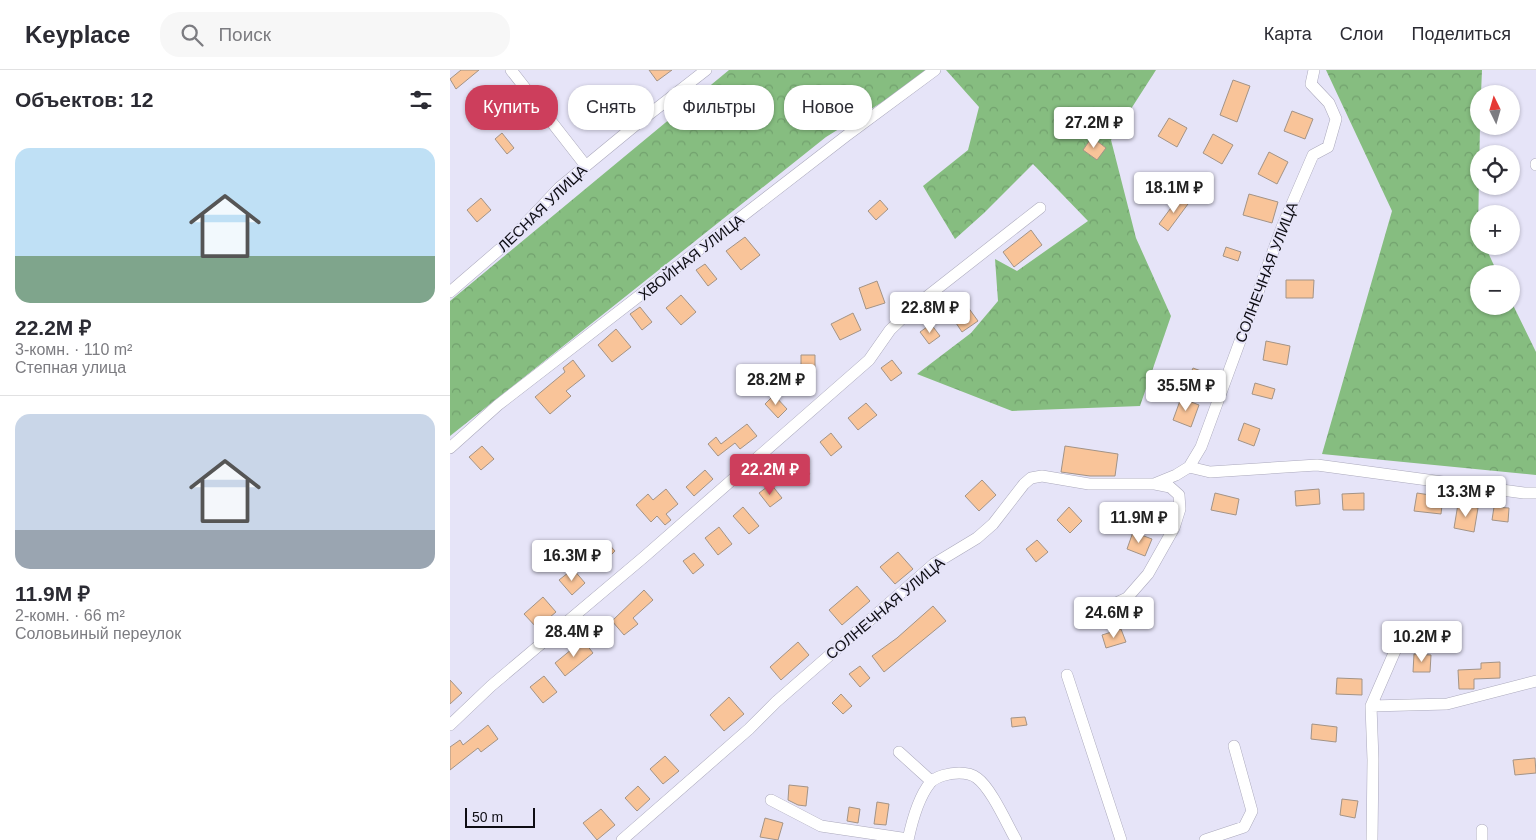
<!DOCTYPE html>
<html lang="ru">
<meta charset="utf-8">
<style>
:root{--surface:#fff;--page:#f7f7f7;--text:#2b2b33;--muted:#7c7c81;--line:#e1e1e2;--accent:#cd3e5c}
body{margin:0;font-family:Arial,sans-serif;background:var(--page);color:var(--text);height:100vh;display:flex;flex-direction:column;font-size:19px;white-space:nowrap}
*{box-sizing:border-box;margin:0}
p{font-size:16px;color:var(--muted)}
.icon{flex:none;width:28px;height:28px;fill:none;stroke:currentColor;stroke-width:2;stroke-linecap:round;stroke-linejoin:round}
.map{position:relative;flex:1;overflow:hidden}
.panel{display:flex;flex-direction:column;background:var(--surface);width:450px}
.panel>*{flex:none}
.top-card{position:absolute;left:15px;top:15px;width:475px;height:45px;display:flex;gap:10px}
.needle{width:32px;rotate:355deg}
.controls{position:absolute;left:1020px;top:15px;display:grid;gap:10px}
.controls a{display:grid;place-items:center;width:50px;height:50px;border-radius:50%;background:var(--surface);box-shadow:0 1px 4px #0004;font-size:25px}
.scale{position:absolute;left:15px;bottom:12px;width:70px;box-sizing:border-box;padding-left:5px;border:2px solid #0e0d14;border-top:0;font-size:14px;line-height:18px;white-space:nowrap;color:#0e0d14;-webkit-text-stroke:4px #e6e4f8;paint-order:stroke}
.price{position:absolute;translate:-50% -42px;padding:0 11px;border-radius:5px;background:#fff;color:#222;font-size:16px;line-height:32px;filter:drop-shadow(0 1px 2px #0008)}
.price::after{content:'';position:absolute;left:50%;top:30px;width:15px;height:11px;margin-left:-8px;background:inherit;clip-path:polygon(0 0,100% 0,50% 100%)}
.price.current{background:var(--accent);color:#fff}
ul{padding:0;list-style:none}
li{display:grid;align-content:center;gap:10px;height:265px;padding:0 15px}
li+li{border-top:1px solid var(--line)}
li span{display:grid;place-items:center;height:155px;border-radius:15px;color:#555}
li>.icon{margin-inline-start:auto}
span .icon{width:90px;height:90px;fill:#fffc;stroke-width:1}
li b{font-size:21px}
h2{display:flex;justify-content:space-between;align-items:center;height:60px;padding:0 15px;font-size:21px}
.chip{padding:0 18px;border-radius:20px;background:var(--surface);box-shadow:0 1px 4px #0004;font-size:18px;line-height:45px}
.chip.current{background:var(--accent);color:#fff}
header{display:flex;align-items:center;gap:30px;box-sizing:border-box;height:70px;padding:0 25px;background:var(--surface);border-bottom:1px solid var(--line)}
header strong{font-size:24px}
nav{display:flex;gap:28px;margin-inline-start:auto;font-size:18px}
.search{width:350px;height:45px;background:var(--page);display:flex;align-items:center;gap:12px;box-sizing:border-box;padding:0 18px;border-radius:20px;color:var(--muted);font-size:19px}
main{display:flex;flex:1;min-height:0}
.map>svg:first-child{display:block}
.forest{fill:url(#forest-crowns)}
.building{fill:#f9c499;stroke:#a39386}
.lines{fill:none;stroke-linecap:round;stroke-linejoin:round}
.minor-casing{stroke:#aba9bc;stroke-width:12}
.minor{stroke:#fff;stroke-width:11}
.labels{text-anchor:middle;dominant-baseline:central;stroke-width:4;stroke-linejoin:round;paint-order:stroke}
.street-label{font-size:15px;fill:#0e0d14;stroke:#e6e4f8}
</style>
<header>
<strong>Keyplace</strong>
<div class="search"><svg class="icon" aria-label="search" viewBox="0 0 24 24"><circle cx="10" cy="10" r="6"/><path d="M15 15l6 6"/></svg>Поиск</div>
<nav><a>Карта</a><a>Слои</a><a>Поделиться</a></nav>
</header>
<main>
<section class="panel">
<h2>Объектов: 12<svg class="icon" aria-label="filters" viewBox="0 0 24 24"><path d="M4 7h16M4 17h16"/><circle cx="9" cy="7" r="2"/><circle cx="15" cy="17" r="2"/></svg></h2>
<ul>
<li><span style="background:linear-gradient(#bfe0f5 70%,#7fa58c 0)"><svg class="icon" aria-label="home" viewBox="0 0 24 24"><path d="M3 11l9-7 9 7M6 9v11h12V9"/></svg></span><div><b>22.2M ₽</b><p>3-комн. · 110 m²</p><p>Степная улица</p></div></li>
<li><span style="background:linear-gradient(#c9d6e8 75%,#9aa5b1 0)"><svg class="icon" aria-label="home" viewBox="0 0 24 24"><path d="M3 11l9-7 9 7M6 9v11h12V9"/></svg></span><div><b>11.9M ₽</b><p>2-комн. · 66 m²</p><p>Соловьиный переулок</p></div></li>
</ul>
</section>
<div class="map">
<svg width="1086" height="770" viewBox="0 0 1086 770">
<defs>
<pattern id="forest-crowns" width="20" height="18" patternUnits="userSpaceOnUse" patternTransform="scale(1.25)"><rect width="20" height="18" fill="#86bd80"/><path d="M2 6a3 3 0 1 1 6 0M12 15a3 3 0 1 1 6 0" fill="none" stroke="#72a16e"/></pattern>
</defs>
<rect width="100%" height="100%" fill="#e6e4f8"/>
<path class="forest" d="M279,0H484L376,67L0,366V231Z
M496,0H706L661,70L686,168L721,246L690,336L562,341L467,304L521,263L548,231L545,189L567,201L638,151L583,94L534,143L505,169L473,116L518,80L529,37Z
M876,0H1032L1031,24H1029V56H1030L1028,161L1029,176H1035L1048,204H1029V236H1061V231L1086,282V405L872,384L942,141Z"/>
<path class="building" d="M11,0H29L6,19L0,9Z
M199,0H222L207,11Z
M783,10L800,16L787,52L770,45Z
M150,23L161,38L146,49L135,35Z
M842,41L863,49L855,69L834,61Z
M719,48L737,58L727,77L708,66Z
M52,63L64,78L57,84L45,69Z
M763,64L783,75L772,94L753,83Z
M642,67L656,78L647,90L633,80Z
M819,82L838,92L827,114L808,104Z
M799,124L828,132L822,153L793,145Z
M729,127L738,134L718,161L709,154Z
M31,128L41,140L27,152L17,140Z
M430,130L438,139L426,150L418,141Z
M581,160L592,175L564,197L553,182Z
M295,167L310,185L291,200L276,181Z
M776,177L791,182L788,191L773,186Z
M255,194L267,209L258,216L246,200Z
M836,210H864L863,228H836Z
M427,211L435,233L416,239L409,218Z
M231,225L246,242L231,255L216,238Z
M515,233L528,251L512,262L500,244Z
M190,237L202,252L192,260L180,244Z
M403,243L411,260L390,270L381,254Z
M481,254L490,266L479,274L470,262Z
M166,259L181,277L162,292L148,275Z
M816,271L840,276L837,295L813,290Z
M351,285H365V303H351Z
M123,290L135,306L116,321L121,326L100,344L85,327L115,302L113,298Z
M442,290L452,303L441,311L431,298Z
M743,298L762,305L755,321L736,314Z
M805,313L825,319L822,329L802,324Z
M324,325L337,339L328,348L315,334Z
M731,328L749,335L741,357L723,350Z
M416,333L427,345L408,360L398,348Z
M794,353L810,359L804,376L788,370Z
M297,354L307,366L290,379L285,373L268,386L258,374L266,367L271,374Z
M381,363L392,377L381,386L370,372Z
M32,376L44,389L31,400L19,387Z
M615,376L668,384L665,406H640L611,402Z
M349,390L360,404L348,414L336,401Z
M255,400L263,409L244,426L236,417Z
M532,410L546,425L529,441L515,426Z
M321,414L332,428L320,437L309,423Z
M216,419L228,434L216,444L221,450L215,455L207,446L201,452L186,435L198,424L203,430Z
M869,419L870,434L846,436L845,421Z
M765,423L789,429L786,445L761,440Z
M914,423V440H893L892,424Z
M967,423L993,427L991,444L964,441Z
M1008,434L1028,438L1024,462L1004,458Z
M293,437L309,456L299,464L283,446Z
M619,437L632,451L620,463L607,450Z
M1044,437L1059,438L1058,452L1042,450Z
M269,457L282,474L268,485L255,468Z
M683,462L702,469L695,486L677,479Z
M155,470L165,481L154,492L143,482Z
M587,470L598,482L586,492L576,479Z
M448,482L463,499L445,514L430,497Z
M244,483L254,495L243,504L233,491Z
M123,499L135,513L122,525L109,510Z
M407,516L420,531L392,555L379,540Z
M194,520L203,530L183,548L188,554L174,565L162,551Z
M93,527L106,542L87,558L74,544Z
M483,536L496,551L434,602L422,586L447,568Z
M671,559L676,572L656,578L652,565Z
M133,570L143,583L115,606L105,593Z
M348,572L359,585L331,610L320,597Z
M964,584L981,585L980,602H963Z
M1050,592V608L1024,609V619H1009L1008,600L1031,599V593Z
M410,596L420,608L410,617L399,604Z
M94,606L107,622L93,633L80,617Z
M887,608L912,609V625L886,624Z
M0,610L12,623L0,634Z
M391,624L402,636L393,644L382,633Z
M279,627L294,644L274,661L260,645Z
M575,647L577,655L562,657L561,648Z
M862,654L887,657L886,672L861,669Z
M38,655L48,669L31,682L28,678L0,700V677L10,670L13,675Z
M215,686L229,701L213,714L200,699Z
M1085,688L1086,703L1065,705L1063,690Z
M339,715L358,717L356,736L348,735L338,730Z
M188,716L200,729L187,741L175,728Z
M892,729L908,731L905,748L890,745Z
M427,732L439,734L436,755L424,754Z
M399,737L410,739L408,753L397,751Z
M151,739L165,755L147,770L133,753Z
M315,748L333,753L328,770L310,767Z"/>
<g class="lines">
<defs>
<path id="minor" d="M61,0L136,96
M1086,94V95
M0,222L58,172L109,118L188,53L256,0
M0,378L48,335L396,66L485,0
M739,397L760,402L867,395L1074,423H1086
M634,548L677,528L698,504L724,458L730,439L729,425L720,417L705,414
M617,605L671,770
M921,636L997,634L1086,611
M0,655L41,616L194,487L419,290L440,260L465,236L590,138
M449,682L481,711
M321,730L371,756L458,769
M1032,760V770
M172,770L299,659L326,632L484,494L527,468L543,454L574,414L581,408L592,406L639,414H704L726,405L739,397L751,377L832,157L863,85L878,77L886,49L879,33L861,14L864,0
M458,770C462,751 468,728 480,713C486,706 500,703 509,703C515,703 522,704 527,708C541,718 557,754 566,770
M755,770L794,757L802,741L784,676
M922,770L923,690L921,636L948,574"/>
</defs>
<use href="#minor" class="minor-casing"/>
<use href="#minor" class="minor"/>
</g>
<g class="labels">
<g class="street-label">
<text transform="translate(92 138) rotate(-44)">ЛЕСНАЯ УЛИЦА</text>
<text transform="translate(241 187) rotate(-38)">ХВОЙНАЯ УЛИЦА</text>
<text transform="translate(816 202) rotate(-69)">СОЛНЕЧНАЯ УЛИЦА</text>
<text transform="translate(435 538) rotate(-40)">СОЛНЕЧНАЯ УЛИЦА</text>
</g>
</g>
</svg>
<div class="controls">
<a><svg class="needle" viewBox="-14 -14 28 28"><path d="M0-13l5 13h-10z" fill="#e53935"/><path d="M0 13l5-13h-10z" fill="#7c7c81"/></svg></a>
<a><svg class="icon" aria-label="locate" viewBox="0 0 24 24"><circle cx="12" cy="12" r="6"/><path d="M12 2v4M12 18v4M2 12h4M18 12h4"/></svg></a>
<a>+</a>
<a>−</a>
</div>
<div class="scale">50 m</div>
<b class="price" style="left:644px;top:79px">27.2M ₽</b>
<b class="price" style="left:724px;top:144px">18.1M ₽</b>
<b class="price" style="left:480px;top:264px">22.8M ₽</b>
<b class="price" style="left:326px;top:336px">28.2M ₽</b>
<b class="price" style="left:736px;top:342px">35.5M ₽</b>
<b class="price current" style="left:320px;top:426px">22.2M ₽</b>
<b class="price" style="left:1016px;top:448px">13.3M ₽</b>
<b class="price" style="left:689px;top:474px">11.9M ₽</b>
<b class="price" style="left:122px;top:512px">16.3M ₽</b>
<b class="price" style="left:664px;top:569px">24.6M ₽</b>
<b class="price" style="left:124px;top:588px">28.4M ₽</b>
<b class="price" style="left:972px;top:593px">10.2M ₽</b>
<div class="top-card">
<a class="chip current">Купить</a>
<a class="chip">Снять</a>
<a class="chip">Фильтры</a>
<a class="chip">Новое</a>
</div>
</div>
</main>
